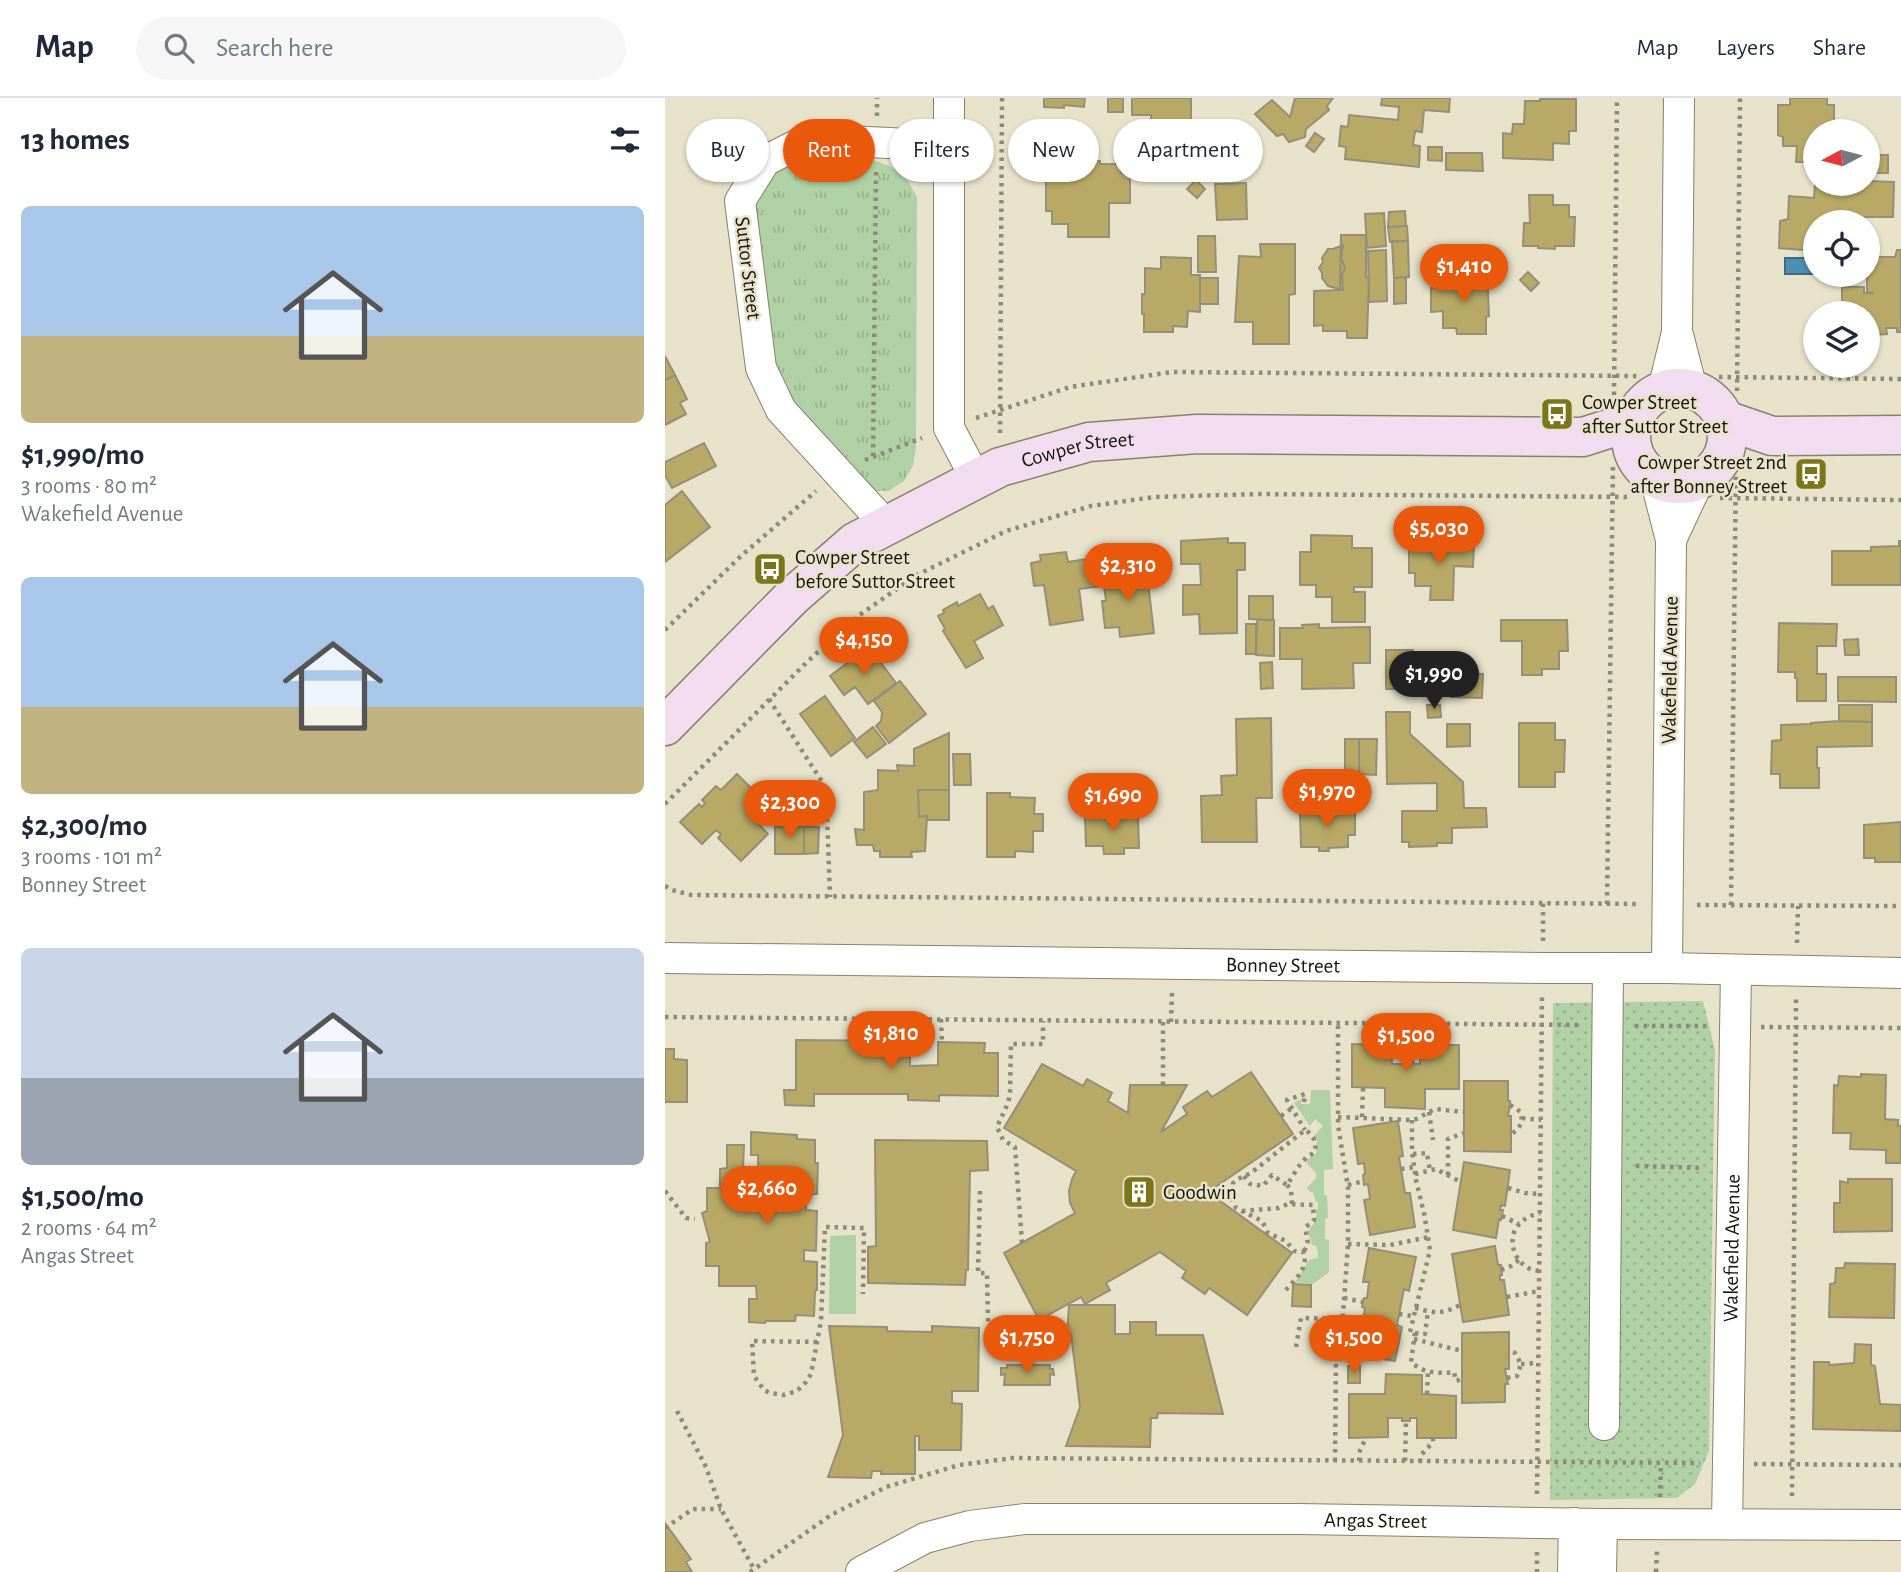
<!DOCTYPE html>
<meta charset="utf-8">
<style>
:root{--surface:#fff;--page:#f6f6f7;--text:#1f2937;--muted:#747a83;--line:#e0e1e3;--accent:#ea580c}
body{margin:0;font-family:"Alegreya Sans",sans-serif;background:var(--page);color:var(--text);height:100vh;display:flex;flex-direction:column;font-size:26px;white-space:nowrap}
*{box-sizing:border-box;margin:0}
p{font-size:23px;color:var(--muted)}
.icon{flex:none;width:38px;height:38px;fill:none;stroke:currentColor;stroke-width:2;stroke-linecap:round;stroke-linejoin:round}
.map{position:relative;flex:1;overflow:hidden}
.drawer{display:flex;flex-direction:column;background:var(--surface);width:665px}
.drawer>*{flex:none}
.top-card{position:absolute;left:21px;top:21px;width:665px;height:63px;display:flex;gap:14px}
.needle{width:46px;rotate:263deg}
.buttons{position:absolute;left:1138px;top:21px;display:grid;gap:14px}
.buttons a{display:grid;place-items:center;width:77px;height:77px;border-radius:50%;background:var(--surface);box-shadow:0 2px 5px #0004;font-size:35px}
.price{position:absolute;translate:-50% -60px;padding:0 16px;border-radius:24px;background:var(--accent);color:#fff;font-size:23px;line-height:46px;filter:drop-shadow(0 2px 4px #0008)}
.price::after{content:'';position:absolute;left:50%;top:42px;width:21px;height:16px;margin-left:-10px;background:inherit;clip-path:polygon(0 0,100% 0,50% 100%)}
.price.on{background:#222;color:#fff}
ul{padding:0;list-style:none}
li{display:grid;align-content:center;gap:14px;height:371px;padding:0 21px}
li span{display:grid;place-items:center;height:217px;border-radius:10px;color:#555}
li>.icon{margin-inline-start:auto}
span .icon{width:126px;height:126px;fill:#fffc;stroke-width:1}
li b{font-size:30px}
h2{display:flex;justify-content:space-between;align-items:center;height:84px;padding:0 21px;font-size:30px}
.tag{padding:0 24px;border-radius:32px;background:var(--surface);box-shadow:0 2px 5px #0004;font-size:24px;line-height:63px}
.tag.on{background:var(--accent);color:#fff}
header{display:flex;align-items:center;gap:42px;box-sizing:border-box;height:98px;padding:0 35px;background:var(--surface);border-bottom:2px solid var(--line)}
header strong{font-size:33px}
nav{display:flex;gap:38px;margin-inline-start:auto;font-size:24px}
.search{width:490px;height:63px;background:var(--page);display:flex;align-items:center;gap:18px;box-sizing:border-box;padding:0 24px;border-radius:38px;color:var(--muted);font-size:26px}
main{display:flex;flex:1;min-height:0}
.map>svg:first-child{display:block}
.grass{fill:url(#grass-dots)}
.park{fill:url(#park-tufts)}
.garden{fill:#afd1a5}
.water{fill:#4c8eb4;stroke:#3c6a82;stroke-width:2}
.building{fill:#b8a966;stroke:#948f78;stroke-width:2}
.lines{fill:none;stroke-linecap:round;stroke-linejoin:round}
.street-casing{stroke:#87826b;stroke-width:32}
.secondary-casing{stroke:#87826b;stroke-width:41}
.path{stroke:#8e8a78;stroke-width:4.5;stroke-dasharray:3.5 5;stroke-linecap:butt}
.street{stroke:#fff;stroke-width:30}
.secondary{stroke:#f2dcef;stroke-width:38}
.labels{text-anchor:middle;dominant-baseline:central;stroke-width:5;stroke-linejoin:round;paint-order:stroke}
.street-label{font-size:21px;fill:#17150c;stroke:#e8e2ca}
.poi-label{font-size:21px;fill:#17150c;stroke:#e8e2ca;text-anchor:start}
</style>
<header>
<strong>Map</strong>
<div class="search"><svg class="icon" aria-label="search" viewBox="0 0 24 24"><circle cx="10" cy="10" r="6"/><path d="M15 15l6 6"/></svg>Search here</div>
<nav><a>Map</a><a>Layers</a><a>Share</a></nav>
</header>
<main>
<section class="drawer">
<h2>13 homes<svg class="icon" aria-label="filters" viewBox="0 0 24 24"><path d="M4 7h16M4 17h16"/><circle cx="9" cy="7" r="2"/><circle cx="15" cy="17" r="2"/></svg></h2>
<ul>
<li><span style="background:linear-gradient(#a9c7e8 60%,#c2b280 0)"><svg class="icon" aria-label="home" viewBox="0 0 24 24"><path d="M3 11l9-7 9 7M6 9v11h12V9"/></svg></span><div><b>$1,990/mo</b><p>3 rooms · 80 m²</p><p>Wakefield Avenue</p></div></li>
<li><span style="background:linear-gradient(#a9c7e8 60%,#c2b280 0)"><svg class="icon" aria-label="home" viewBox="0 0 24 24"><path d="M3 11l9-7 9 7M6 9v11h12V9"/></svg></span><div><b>$2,300/mo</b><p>3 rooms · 101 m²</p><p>Bonney Street</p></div></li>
<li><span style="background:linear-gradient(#c9d6e8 60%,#9aa5b1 0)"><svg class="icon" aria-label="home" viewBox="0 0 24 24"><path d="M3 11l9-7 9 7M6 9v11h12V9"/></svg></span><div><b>$1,500/mo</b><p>2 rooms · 64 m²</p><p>Angas Street</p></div></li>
</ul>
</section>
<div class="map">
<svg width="1236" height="1474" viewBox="0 0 1236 1474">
<defs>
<pattern id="grass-dots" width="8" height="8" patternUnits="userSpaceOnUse" patternTransform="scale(1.75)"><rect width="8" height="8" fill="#afd1a5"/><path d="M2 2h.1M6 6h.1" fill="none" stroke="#96b38d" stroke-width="1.8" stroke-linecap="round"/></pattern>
<pattern id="park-tufts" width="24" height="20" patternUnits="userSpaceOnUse" patternTransform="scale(1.75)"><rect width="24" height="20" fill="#afd1a5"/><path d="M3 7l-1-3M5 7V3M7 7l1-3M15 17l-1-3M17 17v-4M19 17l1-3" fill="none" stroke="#96b38d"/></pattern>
</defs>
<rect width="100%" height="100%" fill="#e8e2ca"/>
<path class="grass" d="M1038,903L1050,952L1044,1353L1030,1386L1012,1400L885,1402L888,905Z"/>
<path class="park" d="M138,54L198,58L237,73L252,99L251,350L248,368L239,383L223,393H208L189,383L100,267L78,102L103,65Z"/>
<path class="garden" d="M646,992H665L668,1071L659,1072V1097H662L663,1120L660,1121V1141L664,1142V1174L648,1186L630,1184L644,1162L653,1160V1154L651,1148L647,1147L643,1133L651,1123V1112L653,1111V1104H651L648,1094H645L642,1090L651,1080V1075L641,1064L643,1061L651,1056L652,1043L649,1038L658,1028L650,1021L645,1028L629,1005L636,1001V1006H645Z
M191,1137V1216H164L165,1138Z"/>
<path class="water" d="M1120,160H1150V176H1120Z"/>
<path class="building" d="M379,0H420L419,9L399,7V10L379,9Z
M443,0H458V14H443Z
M467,0H526V29H486V17H467Z
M630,0H668L662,8L664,12L641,31L640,39L624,44L618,36L612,38L590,16L607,2L625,19Z
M717,0H785L784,14L759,12L757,34L750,33L748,47L755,48L754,69L680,61L681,49L674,48L676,28L683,29L684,17L733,22L734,9L716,7Z
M1125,0H1162V7H1169V33H1150V64H1131L1132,48H1118V39L1113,37V7H1125Z
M875,1H911V33H904V46L888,45V62L838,60V35L847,36L848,26H859L860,3H875Z
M650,35L659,41L649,54L641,48Z
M490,38L491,57L458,58V39Z
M763,49H777V63L763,62Z
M781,55H817L818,73L781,72Z
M1202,57H1223V75H1202Z
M377,59H397L398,83H377Z
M414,63H435V66H456V75H465V105H444V139H403V126H387V113H381V83H398V66H414Z
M531,82L540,91L532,100L522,91Z
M1202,83L1229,84L1228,119H1157V124H1150V153L1114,150L1115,123L1123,121L1124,98L1149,100L1150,86H1202Z
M581,85L582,121L552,122L550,86Z
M864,97H888V107H904V119H910L909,148H890V151L873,150V148H858L859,125H865Z
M740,113L741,128L723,129L724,114Z
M719,115L721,148L702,150L700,116Z
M742,128L743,143L725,144L723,129Z
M676,137H701V179H704L702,240H682V233H658V227L649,228V193L675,192Z
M533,138H550L551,174H533Z
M727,143H743L744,179L729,180Z
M595,146H630V196L624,197V246H588V224H570L574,158L596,159Z
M678,147L676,160L680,170L677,177L678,192L663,188L657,180V175L654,170L658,164L657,160L663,151H668Z
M721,152L722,203L704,204L703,153Z
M1232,152H1236V234H1232V230H1221L1222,236L1209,237L1208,242H1202V215H1174V206H1177V189H1199V195H1209L1202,194V167H1211V159H1230Z
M496,159L526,160V177H535V214L523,213L522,229L508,228V234H479V216H477V196H480V170L496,171Z
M799,171H822L824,218L821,219V236H792L791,230H778V213L766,214V190H799Z
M863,174L874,185L866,193L855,182Z
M741,179V205L729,206V180Z
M535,180H553V206H535Z
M0,258L10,277L0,282Z
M10,277L22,301L15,305L21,316L0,327V282Z
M39,345L51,368L7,390L0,377V364Z
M17,393L45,429L0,464V407Z
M646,437L687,438V450H707V489H689V494H700V524H667V499H651V487H635V454H646Z
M563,440V445H580V472H572V535L535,536L534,516L518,517V487H536L535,466H516V443Z
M761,443L809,446L808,469L789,468L788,502H765L766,488H750V475H744V446L761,445Z
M1234,443H1236V487H1167V453H1206V449L1234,448Z
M401,454L403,464L434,459L438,488L414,491L418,522L385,527L379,487L369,488L366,465L376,463L375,457Z
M464,469L465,477L482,476L489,535L455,539L454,529L440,530L437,503H441L438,479L449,478L448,471Z
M315,496L323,511L328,508L338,527L309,543L318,560L301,570L278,533L280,531L273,518L279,515L278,512L292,504L293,508Z
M584,498H608V522L584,521Z
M592,522H609V558L591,557Z
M836,522H902L903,553H894V571H877V577H857V543H836Z
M1114,525L1172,526L1171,548H1152V576H1161V603H1132V580H1130V574H1113Z
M581,526H591V556H581Z
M654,526V530L705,529V565H688L689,590L637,591V561H615V530H638L637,527Z
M1193,541L1194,557H1180L1179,542Z
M204,549L231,585L203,606L190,589L179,597L165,578Z
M721,552H748V591H721Z
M607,564L608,590L596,591L595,565Z
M787,575L818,576L817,600L786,599Z
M1173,579H1231V604L1173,603Z
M235,583L261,616L224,645L211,628L216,623L217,614L209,603Z
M160,598L190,640L166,658L135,616Z
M762,607H775L776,619L763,620Z
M1174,607H1207V624L1174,623Z
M721,614H745V636L798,684L799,710H821L822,729L787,730V745H772V748L744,749V744H737V713H772V685L722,686Z
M606,620L607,700H591L592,744H537L536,698L557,697L556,678L572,677L571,621Z
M1174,623L1207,624V648L1152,649V670H1154V690H1115V676H1106L1107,643L1116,642V627L1146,626V625Z
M854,625H890V642H900L899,674H890V689H854Z
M782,626H805V648L782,649Z
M208,629L221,646L202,660L189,644Z
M284,635V692H253L254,719L262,718L260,753L246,754L247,759H215V753H209L208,747H192L190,731L199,732V694L213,692V672L233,673L232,667L249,668V651Z
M680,641H694V674H680Z
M694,641H712L711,677L694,676Z
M288,656H305L306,687H289Z
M72,676L102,706L88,720L103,736L76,763L53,740L56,736L51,732L37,746L15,724L34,706L37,709L40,705L37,702L51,688L56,692Z
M253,692H284V722H262V718L254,719Z
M322,695H345V699L370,700L369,716H378V733H368V754L350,753V759H322Z
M663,712H690V737H683V749L663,750L664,753H654V749H636L635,715H663Z
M473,718L474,750H459V756H439L438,748H421L420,719Z
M1236,724V764H1210V760H1199V727Z
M110,729H139V756H110Z
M139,729H154L153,755L139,756Z
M131,942L245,943V968L273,967V944L320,945L319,955H333V998L274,997V1003L243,1002V996H149V1008L120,1007L119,992H131Z
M687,946L726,947L727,966H740V963H748L749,966H755V947H794V991H760V1011L720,1009V990L687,989Z
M0,951H9V961L22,962V1004H0Z
M377,966L418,988L422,981L447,995L443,1003L463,1015L465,987H522L496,1034L522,1016L518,1009L542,993L547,999L586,974L628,1036L543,1094L627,1155L582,1217L544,1190L540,1196L517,1180L521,1173L495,1154L441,1185L445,1192L420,1206L416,1199L374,1222L339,1155L410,1115L405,1105L404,1093L407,1081L411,1073L339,1030Z
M1196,976L1221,977L1220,1021L1233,1022V1028H1236V1065H1221V1052L1185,1051L1186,1035H1168L1169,987L1173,988L1174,978L1196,979Z
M799,983H843V1003H845V1007L843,1018H846V1054L799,1053Z
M733,1023L738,1058L734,1059L740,1095H745L750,1129L705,1137L699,1102L705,1101L703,1086L699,1087L698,1077L700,1076L699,1065L693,1066L688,1030Z
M86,1034L132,1037V1041L150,1042V1065H153L152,1096H141V1112L152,1113L151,1153L139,1152V1163L152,1164V1192L150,1193L149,1218L131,1217L130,1223H101L100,1225L84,1224V1201H92L91,1188H54V1168H41V1145L45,1144L37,1115L42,1113V1090H55V1071L62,1070V1047H79L78,1071H93V1057H86Z
M210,1042L322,1043L323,1072L305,1073L303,1172H301L300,1187L203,1185V1149L211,1148Z
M799,1064L845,1072L840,1108L836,1107L835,1112H838L836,1122L834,1121L831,1140L788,1132Z
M1183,1081H1227V1133L1169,1134V1105H1175V1083L1183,1085Z
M830,1148L833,1167H836L837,1177H835V1182H839L844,1217L798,1224L787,1156Z
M704,1150L751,1159L744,1193L739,1191L732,1227L737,1229L730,1263L685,1255L691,1222L698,1223L700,1210L697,1209L699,1200H702L704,1184H698Z
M1180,1165L1230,1166L1229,1220L1164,1219L1165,1186L1170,1185L1171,1170H1179Z
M628,1186L646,1187V1209L627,1208Z
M404,1207H450V1236H465V1224H491V1237H538L558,1316L493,1315L492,1320H486L485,1349L401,1348L415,1309L406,1236L402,1235Z
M164,1228L222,1229V1233L267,1234V1228L314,1230L313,1293H287V1305L297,1306L296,1352H254V1338H250V1376H216V1373H207L206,1380L163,1379L178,1337Z
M844,1234V1271H840L843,1286H840V1304L797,1305V1235Z
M1190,1246L1206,1247V1267L1210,1268L1215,1306L1236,1307V1333L1148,1331L1149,1264H1164L1165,1267L1189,1265Z
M342,1267H385V1271H388L389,1277L385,1276V1287H339L340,1276L336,1277V1270H342Z
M683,1268H695V1285H683Z
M721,1276L757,1277V1296L791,1298V1340H752V1320H745V1323H737V1320H723V1339L684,1340V1296H720Z
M0,1425L26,1461L21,1464L27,1474H0Z"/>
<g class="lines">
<defs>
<g id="street">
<path d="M284,0V330L311,381"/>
<path d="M1013,237L1027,291"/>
<path d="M998,292L1012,234L1014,0"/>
<path d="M990,380L1006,442L1002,870"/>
<path d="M222,428L116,312L96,270L75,103L100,63L143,41L284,48"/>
<path d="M1006,442L1034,382"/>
<path id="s1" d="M0,860L878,870H1002L1236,875"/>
<path d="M939,1327L943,870"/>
<path id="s2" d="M1062,1426L1071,873"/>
<path id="s3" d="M196,1474L260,1440L305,1428L360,1421H633L937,1426L1236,1427"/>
<path d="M908,1474L909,1425"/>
<path d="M936,1474L937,1426"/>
</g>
<g id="secondary">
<circle cx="1014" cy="338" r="48"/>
<path d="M1060,322L1107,338L1236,337"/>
<path id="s4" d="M0,628L127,499L190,444L335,369L424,344L532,336L918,339L968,323"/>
</g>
</defs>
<use href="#street" class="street-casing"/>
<use href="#secondary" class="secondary-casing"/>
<path class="path" d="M212,18V0
M1054,279L1236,281
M1072,293L1075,0
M949,297L952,0
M311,320L405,289L507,274L972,278
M335,335L337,0
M208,358L211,72
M200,362L257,340
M1055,400L1236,402
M0,532L76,458L151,393
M104,601L161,690L165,799
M0,706L143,563L193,518L252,477L341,433L426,408L489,399L593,396L966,399
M0,788L7,792L26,797L974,806
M942,806L948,365
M1032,807L1236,808
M1066,807L1071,361
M878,843V805
M1132,845L1133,808
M0,919L916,927
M276,921L277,944
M506,924L507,893
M701,925L703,946
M743,926V963
M970,928H1042
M1096,929L1236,930
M239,943L242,921
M498,987V923
M639,1004L640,996L622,1002L640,1032
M845,1007L856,1014C858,1024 855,1031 846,1036
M764,1014L768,1042
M616,1018L627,1010
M673,1019L746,1022L751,1021L770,1011L799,1014
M697,1019L698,990
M857,1020L876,1022
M747,1022V1054L751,1082L759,1115L765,1152L745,1234L750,1235L746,1264C758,1275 773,1276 789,1274L791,1283L797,1281
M748,1056L762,1055L765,1073
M971,1068L1039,1070
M736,1071L749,1069
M750,1076L771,1071L796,1084
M783,1077V1041L799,1035
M579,1078L585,1086L598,1088L607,1077L622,1087C628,1078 634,1066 642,1059C647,1055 649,1057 650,1051C652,1043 646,1035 640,1032L586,1075L571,1082L568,1085L567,1102L571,1110L597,1123L603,1135L621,1143L629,1153L638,1154C645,1170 629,1182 620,1193
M622,1087L626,1091L627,1107
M683,1087L699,1083
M843,1090L860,1095L875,1096
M0,1093L21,1120L30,1121
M315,1093L313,1175H322L323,1224
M577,1113L614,1110L623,1106L648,1107L649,1122L641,1129C640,1140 647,1144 638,1154
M837,1118L854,1126
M357,1145L350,1049L338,1042L332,1029L343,1005L345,996L346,946H378V923
M683,1146L725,1147L764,1139
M836,1172L846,1168L854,1162
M874,1173C854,1172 841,1148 851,1130C857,1121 866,1117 875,1115
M842,1199L874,1193
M679,1200L698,1204
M750,1210C770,1215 776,1217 795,1207
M734,1216L748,1218
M750,1235L760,1236L763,1213
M749,1241L797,1253
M152,1244L87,1243L89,1278L99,1292L105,1295L119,1297L132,1293L141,1284L146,1276L156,1223L160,1129L199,1130L198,1196
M631,1249L636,1220L677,1221
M856,1266L873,1265
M842,1280L852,1278L856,1266L850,1255L843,1253
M762,1296L763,1273
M12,1313L41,1369L56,1411L89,1471
M670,1363L671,1257L678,1216L683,1146V1089L673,1027V925
M694,1363L695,1352L701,1340
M740,1363L741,1324
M755,1364L756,1357L768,1344V1340
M1089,1366L1236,1367
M872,1396L877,897
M1127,1398L1131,899
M995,1399L996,1365
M0,1430L28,1411H56
M872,1454V1474
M85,1474L166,1417L221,1389L294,1367L348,1360L1035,1365
M991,1474L992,1453"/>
<use href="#street" class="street"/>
<use href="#secondary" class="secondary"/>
</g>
<defs>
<symbol id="bus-square" viewBox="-11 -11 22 22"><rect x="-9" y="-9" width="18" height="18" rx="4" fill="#7c761a" stroke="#e8e2ca"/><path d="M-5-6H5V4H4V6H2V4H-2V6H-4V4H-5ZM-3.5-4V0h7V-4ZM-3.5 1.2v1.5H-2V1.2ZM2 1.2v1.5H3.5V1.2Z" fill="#fff"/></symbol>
<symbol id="building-square" viewBox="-11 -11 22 22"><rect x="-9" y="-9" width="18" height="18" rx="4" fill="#7c761a" stroke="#e8e2ca"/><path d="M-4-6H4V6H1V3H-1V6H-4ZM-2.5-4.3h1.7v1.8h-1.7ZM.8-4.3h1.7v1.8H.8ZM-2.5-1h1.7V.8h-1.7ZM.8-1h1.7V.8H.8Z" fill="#fff"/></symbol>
</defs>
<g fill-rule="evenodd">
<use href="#bus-square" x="873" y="297" width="38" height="38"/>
<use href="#bus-square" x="1127" y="357" width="38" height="38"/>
<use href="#bus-square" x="86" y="452" width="38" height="38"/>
<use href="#building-square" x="455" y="1075" width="38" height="38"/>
</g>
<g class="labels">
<g class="street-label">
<text transform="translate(83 170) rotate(83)">Suttor Street</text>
<text stroke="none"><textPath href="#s4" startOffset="508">Cowper Street</textPath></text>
<text transform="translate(1005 572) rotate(-89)">Wakefield Avenue</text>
<text stroke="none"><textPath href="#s1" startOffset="618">Bonney Street</textPath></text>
<text stroke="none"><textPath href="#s2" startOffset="276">Wakefield Avenue</textPath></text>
<text stroke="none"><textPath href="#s3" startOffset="525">Angas Street</textPath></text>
</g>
<g class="poi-label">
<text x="917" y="304">Cowper Street<tspan x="917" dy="24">after Suttor Street</tspan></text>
<text x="1122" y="364" text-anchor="end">Cowper Street 2nd<tspan x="1122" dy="24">after Bonney Street</tspan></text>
<text x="130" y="459">Cowper Street<tspan x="130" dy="24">before Suttor Street</tspan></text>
<text x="498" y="1094">Goodwin</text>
</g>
</g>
</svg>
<div class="buttons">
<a><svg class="needle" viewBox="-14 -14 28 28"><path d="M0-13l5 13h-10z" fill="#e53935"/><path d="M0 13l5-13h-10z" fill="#747a83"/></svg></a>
<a><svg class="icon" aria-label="locate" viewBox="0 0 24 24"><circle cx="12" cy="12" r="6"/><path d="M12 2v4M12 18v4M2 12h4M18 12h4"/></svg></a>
<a><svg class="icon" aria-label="layers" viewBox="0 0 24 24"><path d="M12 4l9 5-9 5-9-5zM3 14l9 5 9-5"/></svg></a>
</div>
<b class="price" style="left:799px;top:206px">$1,410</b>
<b class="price" style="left:774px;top:468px">$5,030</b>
<b class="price" style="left:463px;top:505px">$2,310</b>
<b class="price" style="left:199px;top:579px">$4,150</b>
<b class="price on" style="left:769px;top:613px">$1,990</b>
<b class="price" style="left:662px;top:731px">$1,970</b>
<b class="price" style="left:448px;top:735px">$1,690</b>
<b class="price" style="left:125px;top:742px">$2,300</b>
<b class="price" style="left:226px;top:973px">$1,810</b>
<b class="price" style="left:741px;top:975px">$1,500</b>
<b class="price" style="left:102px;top:1128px">$2,660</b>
<b class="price" style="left:362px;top:1277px">$1,750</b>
<b class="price" style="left:689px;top:1277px">$1,500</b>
<div class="top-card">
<a class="tag">Buy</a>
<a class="tag on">Rent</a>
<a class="tag">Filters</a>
<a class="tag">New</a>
<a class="tag">Apartment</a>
</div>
</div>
</main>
